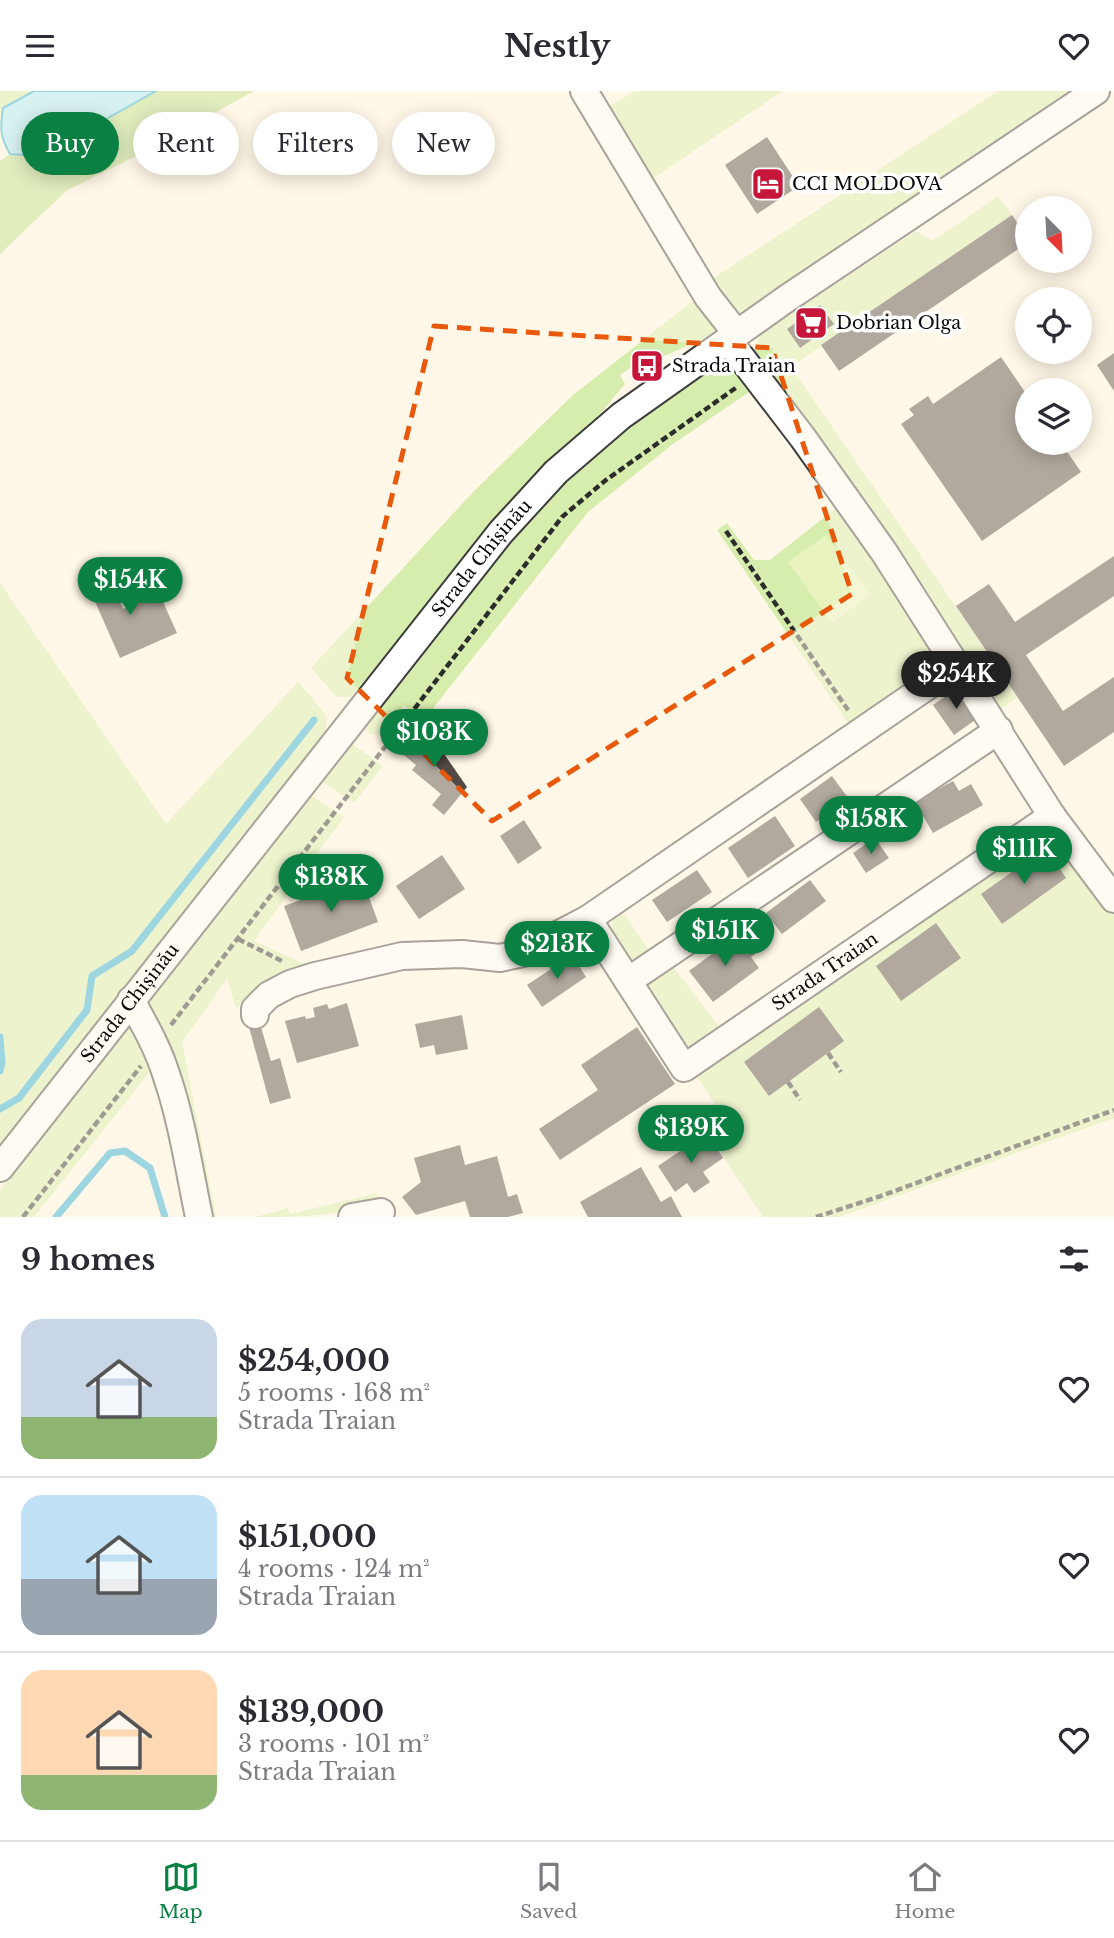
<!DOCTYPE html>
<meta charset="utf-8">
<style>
:root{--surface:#fff;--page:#f7f7f7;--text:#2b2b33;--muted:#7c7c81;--line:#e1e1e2;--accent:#0b8043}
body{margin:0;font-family:"Libre Baskerville",serif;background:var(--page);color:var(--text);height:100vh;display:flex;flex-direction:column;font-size:26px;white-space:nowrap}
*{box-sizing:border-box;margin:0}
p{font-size:23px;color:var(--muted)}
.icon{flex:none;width:38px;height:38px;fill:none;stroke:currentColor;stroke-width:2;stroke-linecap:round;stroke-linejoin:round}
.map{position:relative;height:1126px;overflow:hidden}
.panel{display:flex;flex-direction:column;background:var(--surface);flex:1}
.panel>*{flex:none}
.banner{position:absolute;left:21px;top:21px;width:700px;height:63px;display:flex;gap:14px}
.needle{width:46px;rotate:156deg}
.tools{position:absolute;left:1015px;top:105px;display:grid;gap:14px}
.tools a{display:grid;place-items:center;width:77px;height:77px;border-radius:50%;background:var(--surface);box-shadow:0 4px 18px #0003;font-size:35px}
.price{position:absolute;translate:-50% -60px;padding:0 16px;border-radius:24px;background:var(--accent);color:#fff;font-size:23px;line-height:46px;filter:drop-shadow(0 2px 4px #0008)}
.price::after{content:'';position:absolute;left:50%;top:42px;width:21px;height:16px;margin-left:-10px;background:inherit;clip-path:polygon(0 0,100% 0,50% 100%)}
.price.current{background:#222;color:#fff}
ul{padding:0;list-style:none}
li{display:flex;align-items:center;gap:21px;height:175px;padding:0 21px}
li+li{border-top:2px solid var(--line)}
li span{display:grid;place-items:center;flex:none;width:196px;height:140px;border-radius:21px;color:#555}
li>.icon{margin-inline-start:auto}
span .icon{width:84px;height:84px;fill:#fffc;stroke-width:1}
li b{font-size:30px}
h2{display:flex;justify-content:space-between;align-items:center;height:84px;padding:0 21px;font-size:30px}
.chip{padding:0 24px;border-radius:32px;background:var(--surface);box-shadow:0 4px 18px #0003;font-size:24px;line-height:63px}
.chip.current{background:var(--accent);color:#fff}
header{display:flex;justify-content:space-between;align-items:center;height:91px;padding:0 21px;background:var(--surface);font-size:32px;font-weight:700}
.tab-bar{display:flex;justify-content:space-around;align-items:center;height:98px;border-top:2px solid var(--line);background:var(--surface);font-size:19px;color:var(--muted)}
.tab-bar a{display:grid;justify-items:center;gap:4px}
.tab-bar .current{color:var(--accent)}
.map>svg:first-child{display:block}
.green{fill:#d7edad}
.forest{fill:#bddf8b}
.pitch{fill:#e9f3c0}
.water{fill:#a6e9fc;stroke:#26adda;stroke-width:2}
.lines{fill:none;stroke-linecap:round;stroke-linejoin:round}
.stream{stroke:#26adda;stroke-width:7}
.building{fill:#534945}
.minor-casing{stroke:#3d3d3d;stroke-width:30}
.path{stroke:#2c2c2c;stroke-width:4.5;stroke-dasharray:7 3.5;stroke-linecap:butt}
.minor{stroke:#fff;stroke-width:26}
.marked{fill:none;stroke:#e8590c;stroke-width:5;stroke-dasharray:14 9;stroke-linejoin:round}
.labels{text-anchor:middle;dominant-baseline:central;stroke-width:7;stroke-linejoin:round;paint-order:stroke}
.poi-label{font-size:18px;fill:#0a0a0a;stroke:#fff;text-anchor:start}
.street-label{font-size:18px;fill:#0a0a0a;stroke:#fff}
</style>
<header><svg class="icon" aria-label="menu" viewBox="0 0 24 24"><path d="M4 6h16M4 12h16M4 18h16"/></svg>Nestly<svg class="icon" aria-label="heart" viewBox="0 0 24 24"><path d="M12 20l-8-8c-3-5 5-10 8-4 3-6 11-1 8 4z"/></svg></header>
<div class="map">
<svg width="1114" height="1126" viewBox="0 0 1114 1126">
<rect width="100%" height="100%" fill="#fff7e7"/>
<path class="green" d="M0,0H34L3,17L0,27Z
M634,0H783L652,88L608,16Z
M998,0H1072L739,227L712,188Z
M998,105L1012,124L791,276L1018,606L996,621L753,267L759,244L916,140L933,150Z
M698,206L718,235L711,244L660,267L656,259L620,284L625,293L590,335L505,416L351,606H337L311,577L473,401L573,304Z
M718,277C737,276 743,282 755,297L673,353L588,421L423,630L404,615L380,644L370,643L363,635C451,523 530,410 646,324C670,307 692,289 718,277Z
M838,407L945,565L936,577L850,635L717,439L727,432L754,469H770L835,418Z
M0,492L166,733L298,591L327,625L325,644L0,1060Z
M348,650L383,675L354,712L318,688Z
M308,702L344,726L254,850L311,876L236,917L227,888L182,951L216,1126H207L146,913Z
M1051,732L1114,818V1027L839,1126H763L701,1033L720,1020L691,977Z
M620,817L652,863L633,875C615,856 610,850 613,823Z
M668,869L724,942L694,962L680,958L641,900L645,885Z
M132,937L157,972L34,1126H0V1099L124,940Z
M377,1102L379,1110C338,1126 298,1126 255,1126L288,1117L290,1123Z"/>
<path class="forest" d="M156,0H254L144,61L66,100L0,163V70L10,63L40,65Z"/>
<path class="pitch" d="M826,444L870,504L832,532L788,471Z"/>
<path class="water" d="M34,0H156L40,65L10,63C0,46 0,37 3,17Z"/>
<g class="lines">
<path class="stream" d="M0,946L2,972L0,980
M0,1018L19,1007L87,919L92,885L132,860L314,629
M56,1126L110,1062L125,1060L150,1077L165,1126"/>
</g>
<path class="building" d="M767,46L799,95L757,123L725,74Z
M1012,124L1027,146V152L839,280L821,254Z
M820,214L834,233L800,257L787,238Z
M1114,262V300L1097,274Z
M1001,266L1027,304V352H1061L1081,381L982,450L901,333L914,324L909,318L928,305L933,313Z
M1114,465V505L1026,564L1063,620L1114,586V641L1064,675L956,515L989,493L1015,531Z
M105,479L123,518L159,502L177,542L120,567L85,488Z
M958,597L978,627L954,644L933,614Z
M419,636L433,647L467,696L444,724L432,714L441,703L412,679L416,674L399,660Z
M832,685L848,707L816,731L800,708Z
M953,690L959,700L971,693L983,714L933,742L915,711Z
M775,725L795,755L748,787L728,757Z
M524,729L542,757L518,773L500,745Z
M875,747L889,767L866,782L853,762Z
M1046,757L1066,787L1002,833L981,803Z
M442,764L465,798L419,828L396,795Z
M697,779L712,801L667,831L652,809Z
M362,787L378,831L301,860L284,815Z
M810,789L826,810L782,843L766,822Z
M936,832L961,867L901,910L876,875Z
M740,842L755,863L751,866L759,877L713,911L689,880Z
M572,864L586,886L542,916L527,894Z
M347,912L359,955L297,972L285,930L305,925L306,928L315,926L313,917L327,913L329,918Z
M819,916L844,950L769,1005L744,971Z
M462,924L468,958L436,964L434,954L420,957L415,933Z
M260,933L271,970L280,967L291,1007L270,1013L249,936Z
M637,936L675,993L560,1069L539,1038L598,999L581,974Z
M707,1042L723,1067L703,1081L710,1091L694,1102L687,1092L675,1101L658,1075Z
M460,1054L465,1074L497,1065L508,1106L517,1103L523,1122L508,1126H470L465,1110L416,1124L402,1106L421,1091L414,1067Z
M641,1076L661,1111L671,1105L682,1126H588L580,1111Z"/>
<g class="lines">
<defs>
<g id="minor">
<path d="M584,0L708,206L737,243"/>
<path d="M728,249L803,347L884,461L1052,725L1114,808"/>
<path id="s1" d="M588,828L684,977L1052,725"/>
<path d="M628,890L999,639"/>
<path d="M131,909C144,933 158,957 166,983C182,1029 189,1078 199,1126"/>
<path d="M255,924V918L269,904L290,893L315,885L402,865L462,863L500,867L523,862L588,828L958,574"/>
<path id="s2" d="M0,1077L501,441L556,381L621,325L786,208L1096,0"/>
<path d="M352,1126L381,1121"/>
</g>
</defs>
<use href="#minor" class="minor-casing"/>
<path class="path" d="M726,440L850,622
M238,848L284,871
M171,934L562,426L606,389L737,296
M828,962L841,981
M788,991L800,1009
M23,1126L141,975
M816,1126L881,1105L1114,1019"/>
<use href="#minor" class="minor"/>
</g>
<path d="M0 0H1114V1126H0ZM434,235L772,257L852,503L492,730L347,587Z" fill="#fff7e7" fill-opacity=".55" fill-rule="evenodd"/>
<path class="marked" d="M434,235L772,257L852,503L492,730L347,587Z"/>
<defs>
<symbol id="hotel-square" viewBox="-11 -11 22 22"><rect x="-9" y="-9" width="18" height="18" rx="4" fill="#c61639" stroke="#fff"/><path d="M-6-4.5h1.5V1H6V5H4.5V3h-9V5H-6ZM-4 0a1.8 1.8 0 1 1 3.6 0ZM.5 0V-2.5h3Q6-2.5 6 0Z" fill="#fff"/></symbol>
<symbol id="supermarket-square" viewBox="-11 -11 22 22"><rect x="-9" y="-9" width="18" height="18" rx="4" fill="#c61639" stroke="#fff"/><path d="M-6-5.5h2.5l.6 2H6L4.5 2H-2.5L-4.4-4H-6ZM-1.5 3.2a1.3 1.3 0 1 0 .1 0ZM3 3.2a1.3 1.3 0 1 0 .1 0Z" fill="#fff"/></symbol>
<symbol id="bus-square" viewBox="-11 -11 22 22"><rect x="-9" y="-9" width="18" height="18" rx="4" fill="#c61639" stroke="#fff"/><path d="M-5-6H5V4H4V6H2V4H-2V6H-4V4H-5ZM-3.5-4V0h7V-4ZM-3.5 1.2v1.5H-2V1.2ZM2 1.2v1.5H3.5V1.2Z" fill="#fff"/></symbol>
</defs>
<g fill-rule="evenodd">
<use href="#hotel-square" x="749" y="74" width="38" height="38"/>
<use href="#supermarket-square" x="792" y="213" width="38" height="38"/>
<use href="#bus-square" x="628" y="256" width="38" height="38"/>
</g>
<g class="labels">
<g class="poi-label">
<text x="792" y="93">CCI MOLDOVA</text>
<text x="836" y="232">Dobrian Olga</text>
<text x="672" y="275">Strada Traian</text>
</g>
<g class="street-label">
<text stroke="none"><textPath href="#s2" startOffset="777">Strada Chișinău</textPath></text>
<text stroke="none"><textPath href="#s1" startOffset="348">Strada Traian</textPath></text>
<text stroke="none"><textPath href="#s2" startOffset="210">Strada Chișinău</textPath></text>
</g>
</g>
</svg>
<div class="tools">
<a><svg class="needle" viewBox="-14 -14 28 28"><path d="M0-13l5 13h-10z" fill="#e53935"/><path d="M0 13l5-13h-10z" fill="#7c7c81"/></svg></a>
<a><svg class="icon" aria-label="locate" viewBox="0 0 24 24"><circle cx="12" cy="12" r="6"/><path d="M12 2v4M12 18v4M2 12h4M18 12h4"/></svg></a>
<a><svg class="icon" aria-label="layers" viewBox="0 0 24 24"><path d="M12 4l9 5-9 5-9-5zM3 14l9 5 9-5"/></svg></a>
</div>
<b class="price" style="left:130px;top:526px">$154K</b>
<b class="price current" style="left:956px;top:620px">$254K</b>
<b class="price" style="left:434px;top:678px">$103K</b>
<b class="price" style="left:871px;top:765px">$158K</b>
<b class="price" style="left:1024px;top:795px">$111K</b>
<b class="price" style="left:331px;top:823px">$138K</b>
<b class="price" style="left:725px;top:877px">$151K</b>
<b class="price" style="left:557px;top:890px">$213K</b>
<b class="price" style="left:691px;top:1074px">$139K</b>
<div class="banner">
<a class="chip current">Buy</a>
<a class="chip">Rent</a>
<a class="chip">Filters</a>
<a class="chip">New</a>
</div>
</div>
<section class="panel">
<h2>9 homes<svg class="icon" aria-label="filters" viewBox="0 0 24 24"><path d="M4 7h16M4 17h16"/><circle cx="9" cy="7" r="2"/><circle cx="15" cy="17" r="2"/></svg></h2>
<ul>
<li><span style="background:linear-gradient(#c9d6e8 70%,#8fb573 0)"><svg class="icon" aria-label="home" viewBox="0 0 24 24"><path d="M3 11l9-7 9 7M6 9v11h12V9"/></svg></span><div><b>$254,000</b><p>5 rooms · 168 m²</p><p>Strada Traian</p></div><svg class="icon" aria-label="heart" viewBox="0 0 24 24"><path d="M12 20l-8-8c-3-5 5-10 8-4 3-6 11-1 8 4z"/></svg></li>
<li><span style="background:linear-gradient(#bfe0f5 60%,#9aa5b1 0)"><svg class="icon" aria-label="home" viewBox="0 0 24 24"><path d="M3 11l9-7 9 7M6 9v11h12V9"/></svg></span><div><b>$151,000</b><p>4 rooms · 124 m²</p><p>Strada Traian</p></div><svg class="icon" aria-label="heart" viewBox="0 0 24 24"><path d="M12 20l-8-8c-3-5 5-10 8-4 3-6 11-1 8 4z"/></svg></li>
<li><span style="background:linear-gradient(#ffd9b3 75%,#8fb573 0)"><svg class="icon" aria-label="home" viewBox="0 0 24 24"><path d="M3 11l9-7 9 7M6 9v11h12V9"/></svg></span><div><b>$139,000</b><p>3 rooms · 101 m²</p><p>Strada Traian</p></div><svg class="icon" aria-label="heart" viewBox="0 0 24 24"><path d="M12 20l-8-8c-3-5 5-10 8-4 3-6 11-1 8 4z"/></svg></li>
</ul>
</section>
<nav class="tab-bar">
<a class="current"><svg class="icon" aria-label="map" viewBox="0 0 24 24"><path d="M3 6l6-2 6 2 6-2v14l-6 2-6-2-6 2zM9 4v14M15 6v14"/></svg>Map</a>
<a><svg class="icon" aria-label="saved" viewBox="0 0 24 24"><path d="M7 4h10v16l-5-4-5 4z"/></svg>Saved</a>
<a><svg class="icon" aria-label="home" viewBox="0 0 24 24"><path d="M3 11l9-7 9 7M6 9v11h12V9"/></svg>Home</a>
</nav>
